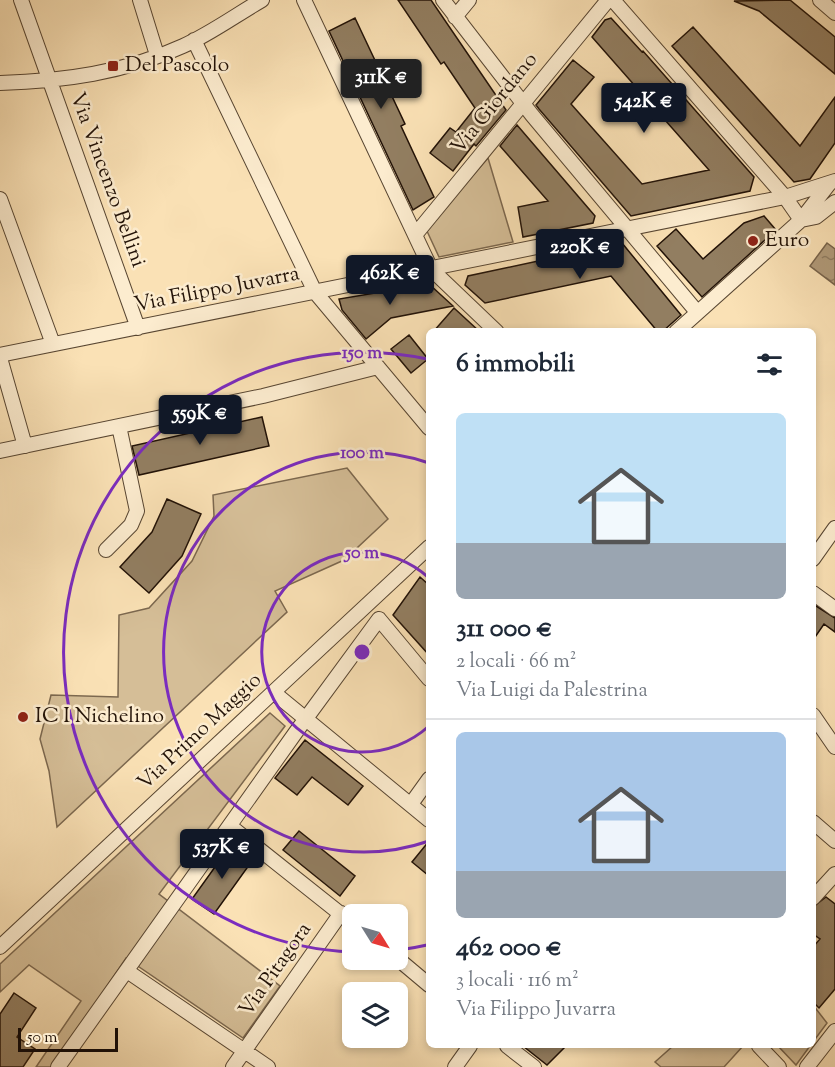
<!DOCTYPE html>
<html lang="it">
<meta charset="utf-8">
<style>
:root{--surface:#fff;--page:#f6f6f7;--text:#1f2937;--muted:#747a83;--line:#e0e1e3;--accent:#111827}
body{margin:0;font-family:"Sorts Mill Goudy",serif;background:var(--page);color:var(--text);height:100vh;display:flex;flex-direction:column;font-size:22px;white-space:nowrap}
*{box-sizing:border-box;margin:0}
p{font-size:20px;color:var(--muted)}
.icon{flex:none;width:33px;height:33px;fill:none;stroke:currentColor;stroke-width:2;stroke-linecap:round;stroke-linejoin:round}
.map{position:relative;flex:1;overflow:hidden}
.panel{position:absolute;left:426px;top:328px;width:390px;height:720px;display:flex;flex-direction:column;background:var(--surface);border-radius:9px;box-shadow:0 3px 9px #0003}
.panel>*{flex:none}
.needle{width:39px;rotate:127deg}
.fabs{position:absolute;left:342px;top:904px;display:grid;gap:12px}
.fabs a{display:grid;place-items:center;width:66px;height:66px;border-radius:9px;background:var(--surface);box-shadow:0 3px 9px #0003;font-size:30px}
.scale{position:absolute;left:18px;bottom:15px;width:100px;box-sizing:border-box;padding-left:6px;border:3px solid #221207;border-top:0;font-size:16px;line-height:21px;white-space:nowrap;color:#221207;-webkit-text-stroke:4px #fceccf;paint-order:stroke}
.price{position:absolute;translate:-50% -51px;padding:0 14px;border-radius:6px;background:var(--accent);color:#fff;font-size:20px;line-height:39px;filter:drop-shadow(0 2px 3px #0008)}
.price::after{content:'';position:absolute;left:50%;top:36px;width:18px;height:14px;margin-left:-9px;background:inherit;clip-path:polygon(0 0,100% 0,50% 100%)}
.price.on{background:#222;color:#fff}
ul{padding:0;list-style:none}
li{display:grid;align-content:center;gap:12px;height:318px;padding:0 30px}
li+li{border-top:2px solid var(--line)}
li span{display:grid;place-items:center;height:186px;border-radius:9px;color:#555}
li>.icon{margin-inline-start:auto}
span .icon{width:108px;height:108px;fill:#fffc;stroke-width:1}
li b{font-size:26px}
h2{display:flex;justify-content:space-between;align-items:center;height:72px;padding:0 30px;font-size:26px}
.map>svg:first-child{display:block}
.green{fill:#d5be97;stroke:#7c684f;stroke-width:1.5}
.water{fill:url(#water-ripples);stroke:#78644c;stroke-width:1.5}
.building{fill:#927e61;stroke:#221207;stroke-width:1.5}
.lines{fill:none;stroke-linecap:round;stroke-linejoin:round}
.minor-casing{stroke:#584632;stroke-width:16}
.minor{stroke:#fceccf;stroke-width:14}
.ring{fill:none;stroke:#7b2cbf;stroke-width:3}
.poi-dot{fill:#8f2418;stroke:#fceccf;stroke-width:2}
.labels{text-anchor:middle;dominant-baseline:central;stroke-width:5;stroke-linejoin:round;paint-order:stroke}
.poi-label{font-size:21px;fill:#221207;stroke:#fceccf;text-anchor:start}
.street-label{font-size:21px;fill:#221207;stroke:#fceccf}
.centre{fill:#7b2cbf;stroke:#fceccf;stroke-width:3}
.ring-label{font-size:18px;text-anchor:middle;font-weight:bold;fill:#7b2cbf;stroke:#fceccf;stroke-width:5;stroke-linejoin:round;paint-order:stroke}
</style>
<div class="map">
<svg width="835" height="1067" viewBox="0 0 835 1067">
<defs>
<pattern id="water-ripples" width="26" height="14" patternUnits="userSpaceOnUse" patternTransform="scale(1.5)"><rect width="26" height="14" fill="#b19b7a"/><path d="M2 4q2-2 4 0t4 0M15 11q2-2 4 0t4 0" fill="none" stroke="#907d62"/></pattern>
</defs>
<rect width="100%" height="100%" fill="#fae1b5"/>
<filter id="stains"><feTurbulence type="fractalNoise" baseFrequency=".00333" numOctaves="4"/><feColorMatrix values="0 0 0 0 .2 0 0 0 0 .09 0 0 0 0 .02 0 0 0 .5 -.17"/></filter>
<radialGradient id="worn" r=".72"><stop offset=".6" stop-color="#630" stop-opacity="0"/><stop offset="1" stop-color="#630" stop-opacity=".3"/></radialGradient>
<path class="green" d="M488,158L513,242L439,257L426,229Z
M347,468L388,519L344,560L275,591L287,612L57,827L49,771L40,739L51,695L118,697L119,615L149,608L192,561L214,516L213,495Z
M270,713L285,726L159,894L280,986L243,1038L126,958L53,1067H36L81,1001L29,965L0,992V964Z
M813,1005L827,1023L813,1042Z
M673,1046H743L724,1067H661L655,1062Z
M778,1046H810L796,1065Z"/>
<path class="water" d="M827,243L835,249V285L810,266Z"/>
<path class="building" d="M398,0H431L506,110L476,146L474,144L453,171L430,153L450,128L456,132L475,108L444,62L441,64Z
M790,0L835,37V74L759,11L734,1Z
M355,18L405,124L401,126L434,197L413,210L329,31Z
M611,18L642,52L643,51L754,177L750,191L631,216L539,109L536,105L573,60L594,77L571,104L642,184L709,170L592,37L605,20Z
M693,27L800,146L835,97V143L810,179L794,182L672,46Z
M517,125L595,216L593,223L523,237L518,207L548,201L500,146Z
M764,216L776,230L702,297L657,246L676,229L703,259L744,223Z
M622,243L681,315L662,332H658L611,276L485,303L465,285L468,276Z
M429,284L453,306L391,318L366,339L342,310L339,299Z
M454,308L480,332H433Z
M409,335L428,359L411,373L391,349Z
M262,417L269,446L139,475L132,446Z
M167,499L201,514L182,556L149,593L120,567L152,532Z
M420,577L429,585V655L393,615Z
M813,604L835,618V632L824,624L813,640Z
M305,740L363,786L348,805L312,777L297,795L275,778Z
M299,831L355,876L340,896L283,850Z
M429,841V876L412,862Z
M230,846L252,861L214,914L192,899Z
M826,897L835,904V989L819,1008L813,1002V947L820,939L813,934V907Z
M14,993L36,1008L17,1037L35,1049L23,1067H0V1014Z
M523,1046H566L547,1065Z"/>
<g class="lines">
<defs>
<path id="minor" d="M21,0L138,328
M140,0L157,55
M304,0L431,269L497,332
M443,0L532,115L697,312
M613,0L785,197L801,220
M820,0L835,13
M455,17L469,0
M194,40L315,292L429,428
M0,83C63,81 124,73 183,46C210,34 236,15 262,0
M0,199L53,344
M801,220L829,184
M415,235L608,0
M676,332L801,220L816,217L835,202
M0,355L785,197L835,181
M0,358L25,446
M0,451L263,396L378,367
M106,550L131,525L137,511L119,426
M813,559L835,528
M813,593L835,609
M273,692L429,820
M813,715L835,747
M411,804L429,779
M813,822L835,841
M230,826L352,923
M813,898L835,874
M0,947L429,547
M398,959L429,985
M127,971L268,1067
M507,1046L534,1067
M759,1046L779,1067
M58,1067L296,732L379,619L429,679
M233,1067L341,913
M455,1067L470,1046
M807,1067L835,1031"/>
</defs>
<use href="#minor" class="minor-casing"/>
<use href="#minor" class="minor"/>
</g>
<g class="ring">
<path d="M429 726A100 100 0 1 1 429 578"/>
<path d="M429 841A200 200 0 1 1 429 463"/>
<path d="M427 945A300 300 0 0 1 399 950M352 952A300 300 0 1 1 427 359"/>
</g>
<g class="poi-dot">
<rect x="107" y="60" width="12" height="12" rx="3"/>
<circle cx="753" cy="241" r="6"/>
<circle cx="23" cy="717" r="6"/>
</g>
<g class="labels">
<g class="poi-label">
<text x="125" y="66">Del Pascolo</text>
<text x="765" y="241">Euro</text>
<text x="35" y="717">IC I Nichelino</text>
</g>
<g class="street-label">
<text transform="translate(495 104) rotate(-51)">Via Giordano</text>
<text transform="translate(107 180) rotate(70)">Via Vincenzo Bellini</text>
<text transform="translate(217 290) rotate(-11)">Via Filippo Juvarra</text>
<text transform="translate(200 732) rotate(-43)">Via Primo Maggio</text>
<text transform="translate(276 970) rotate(-55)">Via Pitagora</text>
</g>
</g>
<circle cx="362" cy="652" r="9" class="centre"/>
<g class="ring-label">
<text x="362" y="358">150 m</text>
<text x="362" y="458">100 m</text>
<text x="362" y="558">50 m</text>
</g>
<rect width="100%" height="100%" filter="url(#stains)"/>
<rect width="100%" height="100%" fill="url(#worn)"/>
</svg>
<div class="fabs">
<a><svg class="needle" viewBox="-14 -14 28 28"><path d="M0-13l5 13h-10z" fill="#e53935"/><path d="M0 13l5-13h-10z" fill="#747a83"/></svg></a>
<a><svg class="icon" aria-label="layers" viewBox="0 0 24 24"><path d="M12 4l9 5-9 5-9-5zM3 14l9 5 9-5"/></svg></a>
</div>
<div class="scale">50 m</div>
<b class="price on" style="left:381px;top:110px">311K €</b>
<b class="price" style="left:644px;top:134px">542K €</b>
<b class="price" style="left:580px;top:280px">220K €</b>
<b class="price" style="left:390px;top:306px">462K €</b>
<b class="price" style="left:200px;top:446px">559K €</b>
<b class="price" style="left:222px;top:880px">537K €</b>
<section class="panel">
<h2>6 immobili<svg class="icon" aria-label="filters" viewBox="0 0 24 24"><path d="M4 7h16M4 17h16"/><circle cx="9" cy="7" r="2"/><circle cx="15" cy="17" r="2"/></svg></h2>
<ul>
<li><span style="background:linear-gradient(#bfe0f5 70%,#9aa5b1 0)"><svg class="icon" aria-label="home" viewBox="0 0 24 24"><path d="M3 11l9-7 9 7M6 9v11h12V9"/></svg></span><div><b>311 000 €</b><p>2 locali · 66 m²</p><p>Via Luigi da Palestrina</p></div></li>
<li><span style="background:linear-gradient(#a9c7e8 75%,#9aa5b1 0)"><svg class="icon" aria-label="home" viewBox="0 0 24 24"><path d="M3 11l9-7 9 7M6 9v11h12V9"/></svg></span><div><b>462 000 €</b><p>3 locali · 116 m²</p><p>Via Filippo Juvarra</p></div></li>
</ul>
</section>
</div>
